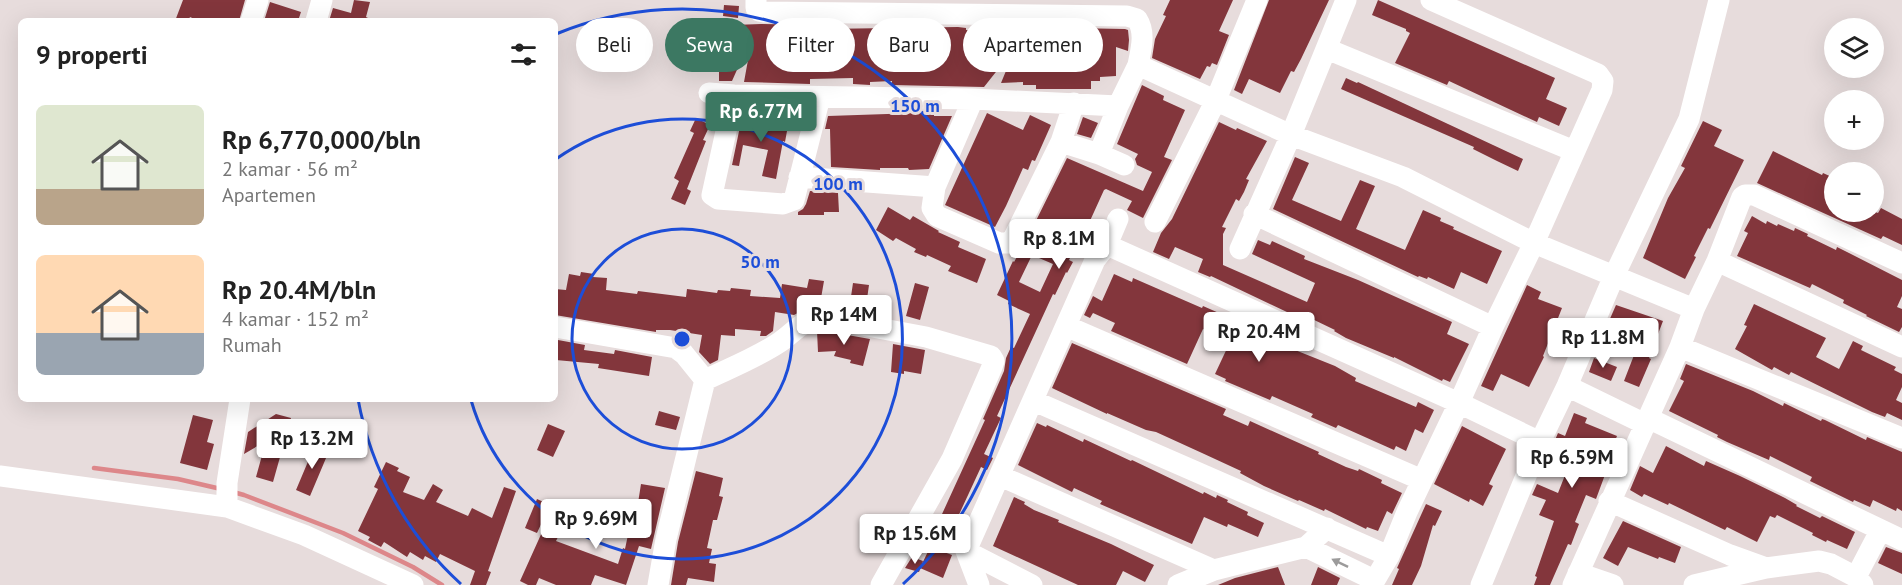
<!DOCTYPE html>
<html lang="id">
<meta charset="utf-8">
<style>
:root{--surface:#fff;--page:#f6f6f6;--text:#222;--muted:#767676;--accent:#3c7862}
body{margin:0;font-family:"PT Sans",sans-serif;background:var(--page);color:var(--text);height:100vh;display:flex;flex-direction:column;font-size:22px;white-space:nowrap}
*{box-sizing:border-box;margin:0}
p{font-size:20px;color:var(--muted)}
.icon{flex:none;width:33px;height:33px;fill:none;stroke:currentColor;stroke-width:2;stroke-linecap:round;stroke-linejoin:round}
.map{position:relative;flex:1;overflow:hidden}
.sheet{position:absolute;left:18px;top:18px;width:540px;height:384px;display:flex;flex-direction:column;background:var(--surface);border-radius:9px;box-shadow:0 6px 24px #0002}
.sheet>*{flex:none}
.banner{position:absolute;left:576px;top:18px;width:570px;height:54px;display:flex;gap:12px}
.buttons{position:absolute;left:1824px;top:18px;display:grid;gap:12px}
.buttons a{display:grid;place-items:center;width:60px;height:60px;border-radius:50%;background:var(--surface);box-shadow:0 6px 24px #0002;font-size:30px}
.price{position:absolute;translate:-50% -51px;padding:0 14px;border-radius:6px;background:#fff;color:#222;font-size:20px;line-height:39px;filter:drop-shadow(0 2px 3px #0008)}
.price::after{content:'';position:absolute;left:50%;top:36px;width:18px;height:14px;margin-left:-9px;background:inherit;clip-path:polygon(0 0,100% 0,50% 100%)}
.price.selected{background:var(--accent);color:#fff}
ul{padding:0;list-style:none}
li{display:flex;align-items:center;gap:18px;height:150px;padding:0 18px}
li span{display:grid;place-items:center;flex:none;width:168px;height:120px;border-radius:9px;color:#555}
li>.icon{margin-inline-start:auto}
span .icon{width:72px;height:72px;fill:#fffc;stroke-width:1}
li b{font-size:26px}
h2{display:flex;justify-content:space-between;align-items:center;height:72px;padding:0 18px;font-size:26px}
.tag{padding:0 21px;border-radius:27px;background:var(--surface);box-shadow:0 6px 24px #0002;font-size:21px;line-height:54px}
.tag.selected{background:var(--accent);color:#fff}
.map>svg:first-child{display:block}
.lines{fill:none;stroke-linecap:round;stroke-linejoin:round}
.stream{stroke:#dd878a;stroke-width:4.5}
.building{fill:#83363c;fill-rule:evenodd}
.minor{stroke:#fff;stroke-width:21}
.oneway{fill:#9c9b9b}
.ring{fill:none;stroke:#1d4ed8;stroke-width:3}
.centre{fill:#1d4ed8;stroke:#e7dcdc;stroke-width:3}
.ring-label{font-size:18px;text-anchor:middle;font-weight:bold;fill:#1d4ed8;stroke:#e7dcdc;stroke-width:6;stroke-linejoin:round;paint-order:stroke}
</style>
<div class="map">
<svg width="1902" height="585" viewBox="0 0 1902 585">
<rect width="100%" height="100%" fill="#e7dcdc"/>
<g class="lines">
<path class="stream" d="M94,468L178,479L221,489
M233,492L244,495L343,533L413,567L442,585"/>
</g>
<path class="building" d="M183,0H245L239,21H199L190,17L188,21H175Z
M354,0L370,2L366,17L368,18V21H329L333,8L351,13Z
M1170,0H1233L1219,31L1229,35L1217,65L1212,63L1210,67L1207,66L1200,79L1152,58L1155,39L1166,16L1163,15Z
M1269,0H1329L1301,59L1294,72L1291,71L1280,93L1249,79L1242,94L1234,90Z
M1378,0L1555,78L1546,99L1567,108L1559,126L1539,117L1537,122L1449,81L1447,85L1395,63L1410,33L1406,31V29L1372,15Z
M270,2L301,12L298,21H264Z
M724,5L739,6L738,18L723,16Z
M761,24L823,25V29L958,27L966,28V30L981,31H1010V27L1125,29L1128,30L1129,40L1128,51L1116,47V76L1100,77V81H1091V89H1036V85H1023V82L1001,83L1008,66L1003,63L984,87L892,85V81L870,82V85L853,84V78L810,79V84L744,82L750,49L742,64L740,63L732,81H719V61L734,60L733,25Z
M1346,78L1357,83L1358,82L1523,159L1518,171L1497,161L1473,149L1474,147L1341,89Z
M1142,85L1164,96L1163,100L1185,110L1164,157L1172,160L1143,218L1127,210L1132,201L1106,189L1104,190L1084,234L1082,233L1069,260L1073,262L1067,273L1066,272L1055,295L1053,294L997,416L1001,418L984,454L993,458L987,470L981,467L950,534L952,535L944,552L952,555L943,578L920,568L935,537L932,536L985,420L983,419L1004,371L1006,358L1011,347L1014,348L1030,314L1008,304L1009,301L997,295L1013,261L1014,262L1025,243L1067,158L1143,191L1152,172L1137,165L1135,159L1138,154L1117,144ZM1032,255L1053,264L1040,292L1019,282Z
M917,111L934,112V116H952L929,169L909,170L908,168H880V170L831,167L830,129H825L828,116L917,113Z
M743,112L754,114L752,123L787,131L785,142L783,141L776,179L762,176L768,150L743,145L739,166L732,165Z
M987,113L1023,130L1030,115L1051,125L1035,161L1032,160L1028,170L1023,168L1006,206L995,227L945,205Z
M1083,117L1098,123L1091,138L1077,134Z
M696,118L710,125L703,140L706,141L687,189L691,191L685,205L671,199L679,181L674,178L694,133L690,131Z
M1703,121L1722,130L1714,146L1744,160L1710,229L1708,228L1694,256L1696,257L1685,279L1643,258L1668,198L1685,168L1681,166Z
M1219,122L1236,130L1237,128L1267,141L1246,179L1249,180L1244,192L1239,201L1236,199L1222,227L1226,228L1223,234V265L1307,302L1315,283L1252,254L1258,240L1270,245L1272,241L1305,256L1304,259L1358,280L1452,322L1447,334L1469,344L1450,382L1443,379L1442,381L1394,357V358L1346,338L1334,331L1335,330L1308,317L1306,321L1211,276L1210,277L1198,272L1203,259L1175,247L1169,259L1153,252L1161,233L1172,219Z
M1773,151L1822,175L1823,173L1834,178V212H1875L1878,213L1881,208L1902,219V245L1883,236L1881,239L1757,183Z
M1295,157L1309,163L1292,200L1341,221L1360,180L1375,186L1356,229L1405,250L1423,210L1441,218L1440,221L1454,227L1453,229L1502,251L1487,284L1461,272L1454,289L1428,277L1427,279L1419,276L1418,277L1273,209Z
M810,191L838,193L839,212H824V215H798V212L803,209L806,204Z
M888,207L910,220L913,216L939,231L938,232L960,242L958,247L986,259L977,283L948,271L951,266L927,255L926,257L914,252L916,249L896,238L893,241L876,230Z
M1752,216L1766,224L1767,221L1777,226L1778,224L1794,231L1795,228L1808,234L1807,236L1836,250L1837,247L1849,253L1902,280V296L1897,307L1902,309V327L1899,332L1866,316L1867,315L1843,303L1844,300L1812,284L1810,288L1737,256L1748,233L1744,231Z
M581,272L594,274L593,277L607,278L606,290L637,294L638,291L686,297L687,289L717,293L718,290L730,291L731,288L751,290L750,296L780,298L782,284L807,288L809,279L824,281L820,304L809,307L794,315L775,312L773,331L766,336H760L761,331L735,329V336L721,335L718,360L710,364L699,352L702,335L670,330H656V332L555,315V289L566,290L569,274L580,276Z
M1114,274L1132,282L1133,278L1202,308L1203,306L1228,317L1234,321L1233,323L1249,330L1247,333L1273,345L1275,342L1335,366L1356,378L1355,381L1416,407L1418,402L1434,410L1423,433L1415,429L1406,451L1396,446L1394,450L1338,425L1336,428L1311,417L1313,414L1272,396L1270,400L1225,381L1226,379L1215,374L1230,342L1203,329L1187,364L1111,331L1115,323L1093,313L1090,318L1084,315L1093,296L1102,301Z
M853,283L869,285L865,313L849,310Z
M915,283L929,287L920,320L906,316Z
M1527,285L1541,292L1538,299L1562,308L1543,356L1544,357L1529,387L1501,374L1493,391L1481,386Z
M1754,304L1826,338L1816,357L1839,369L1853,341L1863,346L1861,350L1896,367L1894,370L1902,374V387L1896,400L1902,403V420L1887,413L1885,417L1872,412L1791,372L1789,375L1774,367L1772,370L1735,349L1747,326L1744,325Z
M1616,305L1663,321L1653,347H1654L1649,358L1651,359L1639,387L1624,381L1636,350L1632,349L1638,335H1636L1637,332L1609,321Z
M819,330L870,339L863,366L850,363L851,360L834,356L836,351L818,352L817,331Z
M558,340L585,345L584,350L614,354L615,350L652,357L649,376L598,368L599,364L556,360Z
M1072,343L1226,409L1223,415L1248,426L1250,421L1319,452L1318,454L1346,467L1358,471L1359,469L1382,480L1381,483L1402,493L1392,514L1387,511L1378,531L1367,527L1366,529L1325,509L1324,511L1299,500L1298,501L1264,486L1240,473L1241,471L1202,453L1156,432L1146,430L1107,413V414L1052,388Z
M893,344L925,350L921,374L904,371V374L891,372Z
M1594,358L1617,367L1611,381L1589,372Z
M1686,364L1753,391L1783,406L1784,403L1821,421L1822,419L1825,420L1866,440L1867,437L1902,452V511L1897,508L1896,511L1873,500L1870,507L1854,500L1853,502L1810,481L1812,477L1770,456L1769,460L1727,442L1717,437L1718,435L1669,411L1684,381L1680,379Z
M659,411L680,417L676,430L655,425Z
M1574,413L1587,418L1585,423L1617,436L1611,451L1612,452L1607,464H1609L1596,499L1586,495L1575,522L1579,524L1571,545L1568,544L1550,585H1534L1537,577L1535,576L1554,521L1539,515L1546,500L1532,495L1537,484L1558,493L1573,455L1552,447L1558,433L1565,436Z
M276,414L291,418L273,482L256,477L266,441L244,454L248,432Z
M193,415L213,420L207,442L214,444L207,470L180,463Z
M1037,423L1046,427L1047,425L1083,442L1084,439L1131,461L1132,460L1203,494L1204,492L1216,498L1217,495L1228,500L1227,502L1248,512L1247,515L1264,523L1258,537L1228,524L1227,527L1204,517L1192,544L1100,504L1102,501L1074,488L1072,492L1018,465Z
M548,424L565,431L553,457L537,450Z
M1462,426L1506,449L1489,484L1493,486L1483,506L1470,499L1469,502L1434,484Z
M315,445L329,451L310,496L296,490Z
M1666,446L1704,466L1706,461L1740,476L1785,498L1797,505L1796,506L1820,518L1822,516L1855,532L1847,549L1827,540L1826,542L1812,535L1813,533L1777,515L1775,518L1770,516L1757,542L1727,527L1725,530L1669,503L1668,505L1644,494L1642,497L1630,490L1640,466L1653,473Z
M386,462L399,468L397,471L410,477L403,492L424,500L433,484L443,490L436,502L468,516L472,508L492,518L504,487L516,491L488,571L491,572L486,585H470L475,571L440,554L436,562L425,556L423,560L410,552L407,557L384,542L381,547L368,540L370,537L358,531L378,489L374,487Z
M696,471L723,478L719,496L723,497L717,520H713L707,548L712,549L709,563L716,564L714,582L688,578L686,585H671L678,542Z
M641,484L665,488L651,549L639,546L626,585L595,575L591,585H556L539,578L536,585H528L520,581L543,530L558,537L556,541L618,564L623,548L625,549L635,502L638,503Z
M1014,497L1025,502L1024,504L1034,510L1059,520L1058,522L1111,544L1154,565L1145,582L1123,571L1116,585H1078L993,546Z
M537,499L550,505L537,533L525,528Z
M1426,504L1442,511L1435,526L1433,525L1421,566L1412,585H1392L1399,569L1397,568Z
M1623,521L1681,547L1675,563L1659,557L1658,559L1628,547L1618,566L1603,558Z
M1886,547L1902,553V574L1878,563Z
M912,557L923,561L919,572L905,568Z
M1278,567L1285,585H1218L1235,578Z
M1318,567L1340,578L1337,585H1311Z"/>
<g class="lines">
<path class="minor" d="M756,0V8L759,11L764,12L1127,16L1137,19C1146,33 1141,49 1138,65
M251,21L258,0
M316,21L322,0
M1327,49L1574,151
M709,93L734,95L973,99L1118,106L1138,65L1291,135L1403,177L1534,243L1694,309L1717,261L1742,197L1745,195H1754L1902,263
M734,95L712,195L718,199L783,204L794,200L820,97
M1061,142L1099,154L1124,165
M1099,154L1118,106
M799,177L935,187L932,208L937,216L999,243H1009L1014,237L1061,142L1074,103
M935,187L973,99
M1254,214L1493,327
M1155,222L1215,102L1257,0
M1107,245L1118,219
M1240,249L1291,135L1346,0
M1717,261L1902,347
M1694,309L1680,347L1902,438
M1066,326L1422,480
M555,327L676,348L684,354L705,380L666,539L658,585
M705,380C730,368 756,358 780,342C792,334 804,319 819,317L926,337L991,356L994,361L992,367L952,459L881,585
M1567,386L1645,424
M240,399L227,483V507L304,535L413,585
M1034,401L1389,556
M1648,418L1902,540
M0,476L227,507
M1000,476L1214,570
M1609,501L1730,555L1766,568L1819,561L1831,564L1856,577L1863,585
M1306,547L1374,580
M966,551L1032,585
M1578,573L1613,585
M1856,577L1880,531
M979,585L966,551L1095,260L1107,245L1459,403L1493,327L1534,243L1602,90L1603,81L1598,74L1431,0
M1178,585L1214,570L1306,547L1327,528
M1372,585L1389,556L1407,512L1459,403L1540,442
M1481,585L1540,442L1567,386L1614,276L1689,119L1719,0
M1573,585L1680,347
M1694,585L1766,568"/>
</g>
<defs><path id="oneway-solid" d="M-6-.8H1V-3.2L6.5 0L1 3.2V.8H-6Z" transform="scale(1.5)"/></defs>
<use class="oneway" href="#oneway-solid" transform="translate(1340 563) rotate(-154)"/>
<g class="ring">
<circle cx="682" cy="339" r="110"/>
<path d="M556 159A220 220 0 1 1 471 400"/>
<path d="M461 584A330 330 0 0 1 358 399M556 34A330 330 0 0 1 903 584"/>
</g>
<circle cx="682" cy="339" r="9" class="centre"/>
<g class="ring-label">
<text x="915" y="112">150 m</text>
<text x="838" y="190">100 m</text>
<text x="760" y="268">50 m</text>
</g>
</svg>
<div class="buttons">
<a><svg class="icon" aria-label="layers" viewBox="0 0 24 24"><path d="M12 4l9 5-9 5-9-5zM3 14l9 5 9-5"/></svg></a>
<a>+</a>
<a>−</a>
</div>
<b class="price selected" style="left:761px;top:143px">Rp 6.77M</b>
<b class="price" style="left:1059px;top:270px">Rp 8.1M</b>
<b class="price" style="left:844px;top:346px">Rp 14M</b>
<b class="price" style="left:1259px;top:363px">Rp 20.4M</b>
<b class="price" style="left:1603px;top:369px">Rp 11.8M</b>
<b class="price" style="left:312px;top:470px">Rp 13.2M</b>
<b class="price" style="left:1572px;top:489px">Rp 6.59M</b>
<b class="price" style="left:596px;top:550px">Rp 9.69M</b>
<b class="price" style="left:915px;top:565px">Rp 15.6M</b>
<div class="banner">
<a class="tag">Beli</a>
<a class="tag selected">Sewa</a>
<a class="tag">Filter</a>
<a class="tag">Baru</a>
<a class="tag">Apartemen</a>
</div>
<section class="sheet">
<h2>9 properti<svg class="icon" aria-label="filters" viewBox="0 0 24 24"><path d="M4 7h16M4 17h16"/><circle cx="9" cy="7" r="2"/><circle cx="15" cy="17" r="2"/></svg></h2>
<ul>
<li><span style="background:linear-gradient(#dfe7d0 70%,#b9a48a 0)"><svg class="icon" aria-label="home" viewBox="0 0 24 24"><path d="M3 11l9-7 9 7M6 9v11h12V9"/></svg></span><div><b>Rp 6,770,000/bln</b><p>2 kamar · 56 m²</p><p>Apartemen</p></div></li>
<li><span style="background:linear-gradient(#ffd9b3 65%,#9aa5b1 0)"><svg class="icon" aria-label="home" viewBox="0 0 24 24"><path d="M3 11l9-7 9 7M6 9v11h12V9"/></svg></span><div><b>Rp 20.4M/bln</b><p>4 kamar · 152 m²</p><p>Rumah</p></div></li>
</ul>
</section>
</div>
